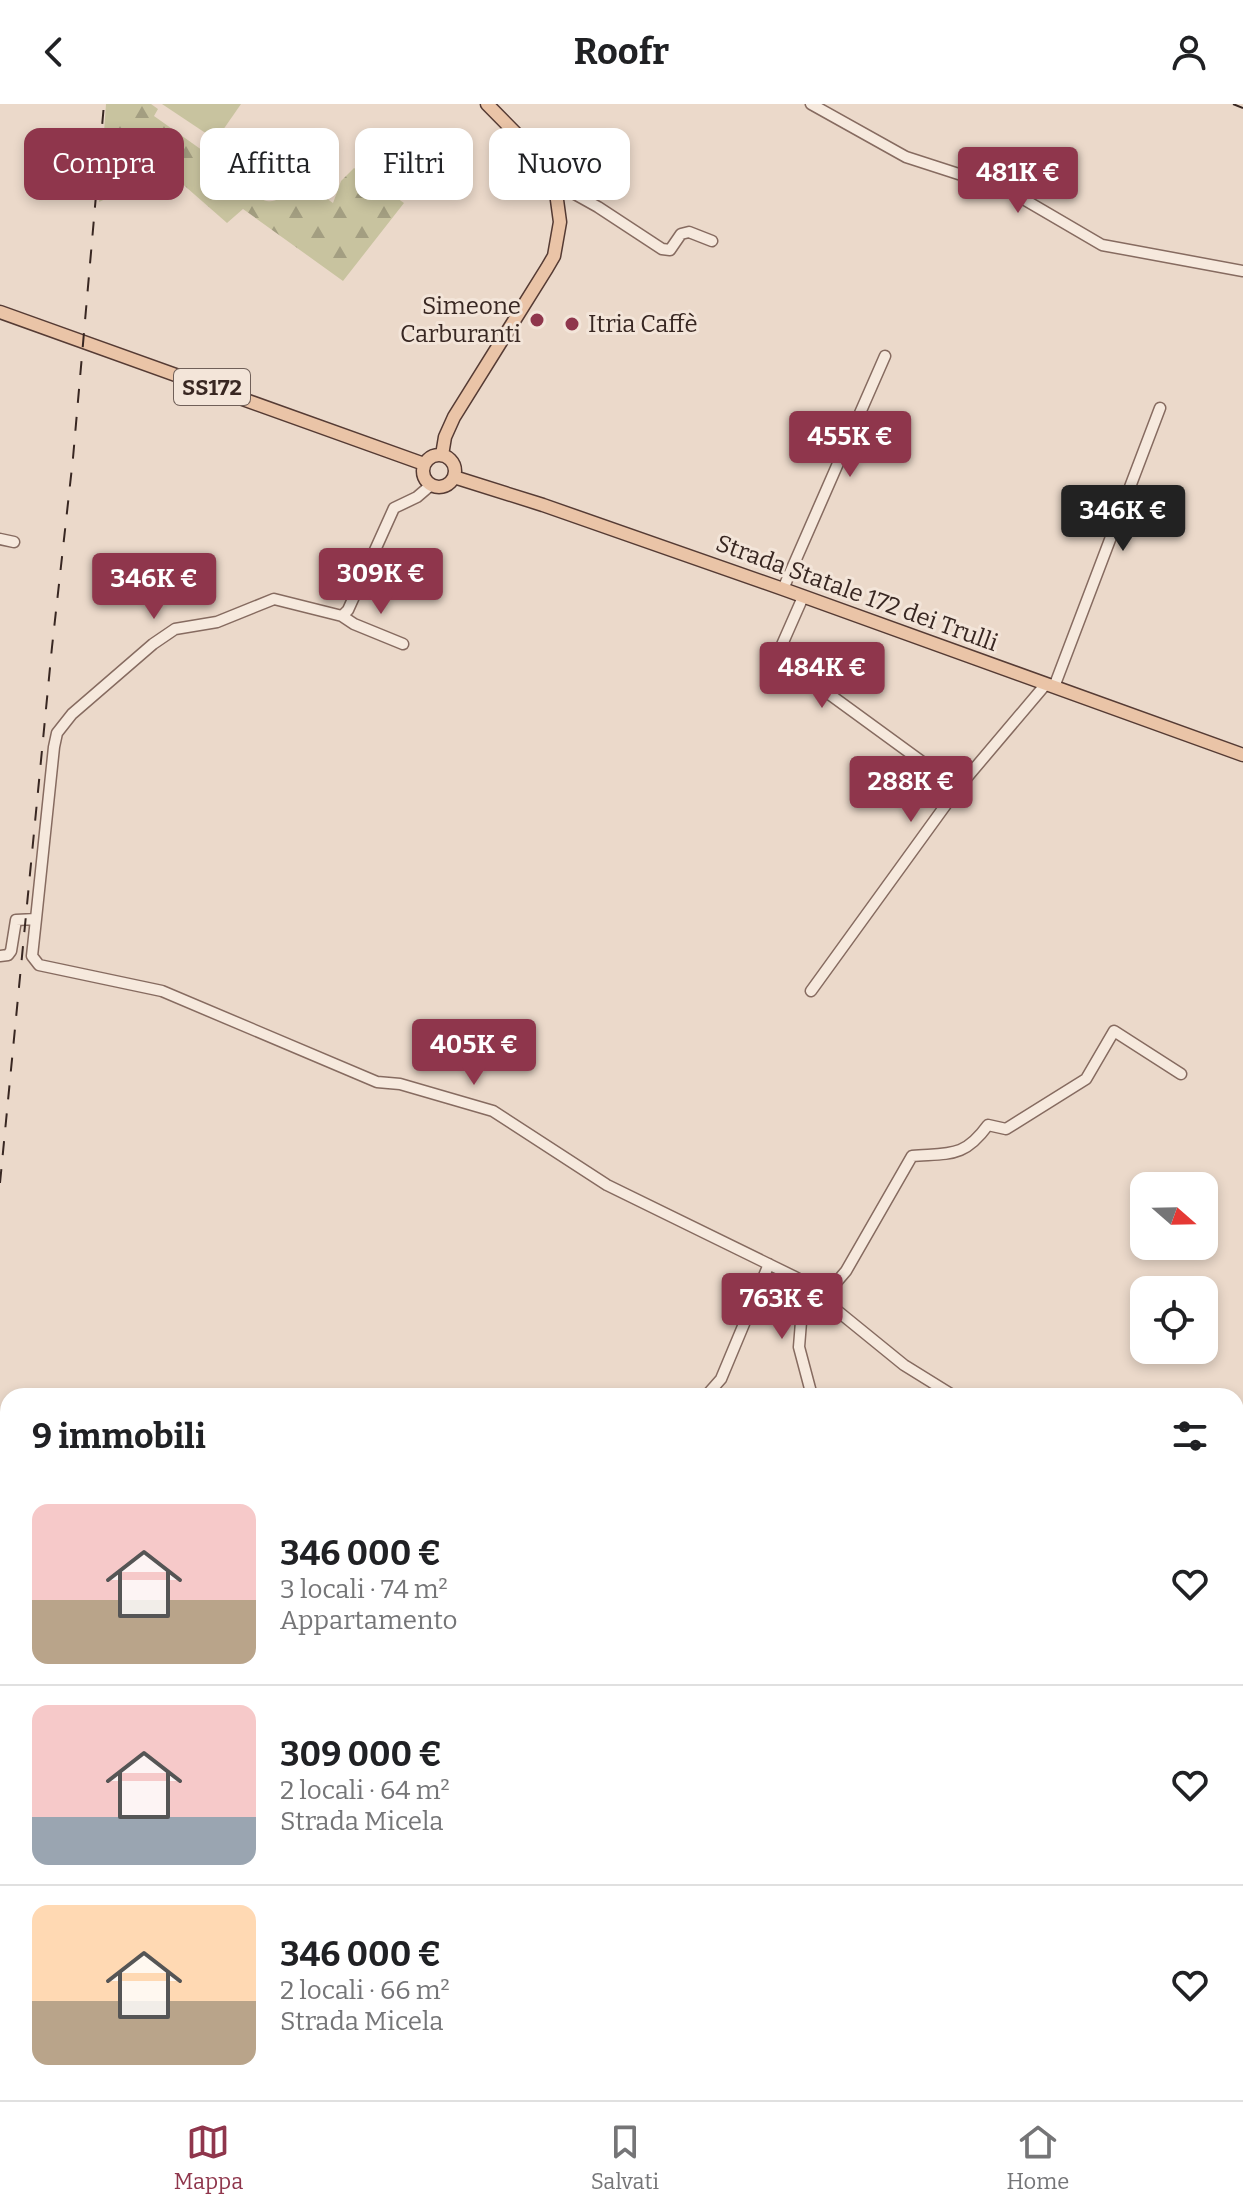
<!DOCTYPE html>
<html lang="it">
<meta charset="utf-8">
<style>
:root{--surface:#fff;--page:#f6f6f6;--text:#202124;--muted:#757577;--line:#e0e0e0;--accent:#8f364c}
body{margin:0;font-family:Bitter,serif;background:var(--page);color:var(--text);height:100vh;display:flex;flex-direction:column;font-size:30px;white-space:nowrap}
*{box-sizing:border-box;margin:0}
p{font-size:26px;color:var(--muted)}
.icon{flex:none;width:44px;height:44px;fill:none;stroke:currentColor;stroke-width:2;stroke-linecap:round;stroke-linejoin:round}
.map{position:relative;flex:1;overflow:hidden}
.drawer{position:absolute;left:0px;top:1284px;width:1244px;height:712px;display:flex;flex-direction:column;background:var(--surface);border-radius:24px 24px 0 0;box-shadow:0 4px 12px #0003}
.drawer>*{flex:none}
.top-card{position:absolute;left:24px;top:24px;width:800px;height:72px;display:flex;gap:16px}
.needle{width:52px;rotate:110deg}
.tools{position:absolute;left:1130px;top:1068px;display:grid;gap:16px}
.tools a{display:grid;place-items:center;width:88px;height:88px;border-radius:16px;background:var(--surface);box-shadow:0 4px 12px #0003;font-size:40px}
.price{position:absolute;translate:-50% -68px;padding:0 18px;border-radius:8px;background:var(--accent);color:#fff;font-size:26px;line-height:52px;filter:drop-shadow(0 2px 4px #0008)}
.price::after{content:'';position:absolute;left:50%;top:48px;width:24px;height:18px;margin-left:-12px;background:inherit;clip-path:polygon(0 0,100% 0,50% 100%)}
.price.current{background:#222;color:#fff}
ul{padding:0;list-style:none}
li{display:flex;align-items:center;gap:24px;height:200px;padding:0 32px}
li+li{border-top:2px solid var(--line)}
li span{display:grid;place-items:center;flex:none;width:224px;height:160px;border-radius:16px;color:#555}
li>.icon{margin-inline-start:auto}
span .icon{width:96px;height:96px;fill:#fffc;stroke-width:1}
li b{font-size:34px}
h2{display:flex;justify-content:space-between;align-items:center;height:96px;padding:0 32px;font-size:34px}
.pill{padding:0 28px;border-radius:16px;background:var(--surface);box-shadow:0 4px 12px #0003;font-size:28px;line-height:72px}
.pill.current{background:var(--accent);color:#fff}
header{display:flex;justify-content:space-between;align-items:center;height:104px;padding:0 32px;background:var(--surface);font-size:36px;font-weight:700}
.tab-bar{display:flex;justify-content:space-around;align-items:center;height:112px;border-top:2px solid var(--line);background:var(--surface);font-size:22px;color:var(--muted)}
.tab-bar a{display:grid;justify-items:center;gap:4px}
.tab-bar .current{color:var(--accent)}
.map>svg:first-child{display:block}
.forest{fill:url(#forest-firs)}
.green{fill:#c8c39f}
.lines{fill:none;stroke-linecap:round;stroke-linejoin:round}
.minor-casing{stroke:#866b60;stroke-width:13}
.major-casing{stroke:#553b34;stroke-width:15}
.minor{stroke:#f6e9dd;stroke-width:10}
.major{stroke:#eac4a7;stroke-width:12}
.rail{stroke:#382722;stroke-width:2;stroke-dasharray:14 14;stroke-linecap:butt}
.poi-dot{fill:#8f364c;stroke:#f3e5d9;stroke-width:3}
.labels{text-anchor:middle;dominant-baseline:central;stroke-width:6;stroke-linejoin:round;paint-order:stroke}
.shield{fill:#f3e5d9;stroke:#706059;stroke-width:2}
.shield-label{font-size:22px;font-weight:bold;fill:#382722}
.poi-label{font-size:24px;fill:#382722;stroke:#f3e5d9;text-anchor:end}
.street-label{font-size:24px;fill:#382722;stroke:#f3e5d9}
</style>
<header><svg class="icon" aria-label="back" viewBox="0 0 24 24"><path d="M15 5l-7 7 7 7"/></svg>Roofr<svg class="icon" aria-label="person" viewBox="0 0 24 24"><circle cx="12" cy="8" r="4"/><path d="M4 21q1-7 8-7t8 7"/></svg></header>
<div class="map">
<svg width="1243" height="1996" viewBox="0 0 1243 1996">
<defs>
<pattern id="forest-firs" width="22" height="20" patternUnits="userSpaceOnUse" patternTransform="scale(2)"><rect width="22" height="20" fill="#c8c39f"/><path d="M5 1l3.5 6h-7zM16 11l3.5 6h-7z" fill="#a39e81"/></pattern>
</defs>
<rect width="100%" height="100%" fill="#ebd9ca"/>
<path class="forest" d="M106,0H151L158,5L154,12L258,86L254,91C283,111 285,76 306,81C315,83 325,94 333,99L341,77L354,64L404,99L343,177L243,105L227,119L154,55L114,91L99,98Z"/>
<path class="green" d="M162,0H241L216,36Z"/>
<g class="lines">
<defs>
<path id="minor" d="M811,0L906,53L1008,86L1102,141L1243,167
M555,79L598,103L662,145L670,146L681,130L689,128L712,137
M0,435L14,438
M783,485L885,252
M803,493L777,552L958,684
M342,512L354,520L403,540
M1054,583L1160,304
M36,815L54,643L57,629L72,610L153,540L175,525L217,518L274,495L342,512L348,506L394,404L417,393L431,381
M0,852L8,851L11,847L16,816L36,815L32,852L39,861L162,887L377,978L400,980L493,1007L607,1081L797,1174L904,1261L954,1292
M811,887L958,684L1046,580
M804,1180L799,1243L812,1292
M822,1195L846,1167L912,1052C950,1049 964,1054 988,1021L1006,1025L1086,975L1114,927L1181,970
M706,1292L721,1275L769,1160
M1236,1408L1243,1411
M0,1410L8,1404
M0,1674L8,1682
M318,1988L327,1996
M1076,1988L1080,1996
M98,1996L100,1988"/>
<path id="major" d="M0,208L424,360
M423 367a16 16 0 1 1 32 0a16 16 0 1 1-32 0Z
M442,351L445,333L454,313L547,164L554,152L560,118L554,74L545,59L487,0
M454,373L543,401L783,485L1243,651"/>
</defs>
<use href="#minor" class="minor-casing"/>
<use href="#major" class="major-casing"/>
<use href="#minor" class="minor"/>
<use href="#major" class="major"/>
<path class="rail" d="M1233,0L1243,4
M0,1079L52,543L73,354L104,0"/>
</g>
<g class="poi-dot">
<circle cx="537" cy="216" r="8"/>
<circle cx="572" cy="220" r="8"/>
</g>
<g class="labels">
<rect class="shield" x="174" y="265" width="76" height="36" rx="6"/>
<g class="shield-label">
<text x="212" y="283">SS172</text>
</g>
<g class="poi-label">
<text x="521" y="202">Simeone<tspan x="521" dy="28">Carburanti</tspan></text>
<text x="588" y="220" text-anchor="start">Itria Caffè</text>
</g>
<g class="street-label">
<text transform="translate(857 489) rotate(20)">Strada Statale 172 dei Trulli</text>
</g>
</g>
</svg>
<div class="tools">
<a><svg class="needle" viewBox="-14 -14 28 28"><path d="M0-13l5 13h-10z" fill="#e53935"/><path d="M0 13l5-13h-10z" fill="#757577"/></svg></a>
<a><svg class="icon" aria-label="locate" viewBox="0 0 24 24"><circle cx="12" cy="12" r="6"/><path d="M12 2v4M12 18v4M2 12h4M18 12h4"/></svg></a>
</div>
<b class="price" style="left:1018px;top:111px">481K €</b>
<b class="price" style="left:850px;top:375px">455K €</b>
<b class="price current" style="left:1123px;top:449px">346K €</b>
<b class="price" style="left:381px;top:512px">309K €</b>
<b class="price" style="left:154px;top:517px">346K €</b>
<b class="price" style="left:822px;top:606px">484K €</b>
<b class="price" style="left:911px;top:720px">288K €</b>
<b class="price" style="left:474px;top:983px">405K €</b>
<b class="price" style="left:782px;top:1237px">763K €</b>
<div class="top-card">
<a class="pill current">Compra</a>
<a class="pill">Affitta</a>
<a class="pill">Filtri</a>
<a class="pill">Nuovo</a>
</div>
<section class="drawer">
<h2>9 immobili<svg class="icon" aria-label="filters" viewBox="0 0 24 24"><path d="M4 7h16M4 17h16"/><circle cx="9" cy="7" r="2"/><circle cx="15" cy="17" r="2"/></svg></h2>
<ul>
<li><span style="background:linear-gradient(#f6c9c9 60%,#b9a48a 0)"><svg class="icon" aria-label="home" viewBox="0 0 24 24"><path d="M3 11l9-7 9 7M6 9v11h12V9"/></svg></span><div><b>346 000 €</b><p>3 locali · 74 m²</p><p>Appartamento</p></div><svg class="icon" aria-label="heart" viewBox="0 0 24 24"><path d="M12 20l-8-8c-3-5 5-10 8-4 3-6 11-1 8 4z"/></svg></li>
<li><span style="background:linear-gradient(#f6c9c9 70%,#9aa5b1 0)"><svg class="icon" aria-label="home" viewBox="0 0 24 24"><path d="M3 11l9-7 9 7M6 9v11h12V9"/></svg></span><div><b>309 000 €</b><p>2 locali · 64 m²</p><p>Strada Micela</p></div><svg class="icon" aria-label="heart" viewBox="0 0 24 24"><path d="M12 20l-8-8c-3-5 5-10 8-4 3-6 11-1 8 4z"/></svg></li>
<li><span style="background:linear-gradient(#ffd9b3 60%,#b9a48a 0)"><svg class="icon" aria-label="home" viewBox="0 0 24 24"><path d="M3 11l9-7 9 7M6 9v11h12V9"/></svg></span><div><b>346 000 €</b><p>2 locali · 66 m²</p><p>Strada Micela</p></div><svg class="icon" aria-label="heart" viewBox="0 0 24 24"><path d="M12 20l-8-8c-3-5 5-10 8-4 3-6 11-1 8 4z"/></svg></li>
</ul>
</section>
</div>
<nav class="tab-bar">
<a class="current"><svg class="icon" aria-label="map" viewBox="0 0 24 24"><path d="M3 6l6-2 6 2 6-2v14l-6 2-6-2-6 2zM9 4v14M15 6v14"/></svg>Mappa</a>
<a><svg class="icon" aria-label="saved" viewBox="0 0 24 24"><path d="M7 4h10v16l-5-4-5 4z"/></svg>Salvati</a>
<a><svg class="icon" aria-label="home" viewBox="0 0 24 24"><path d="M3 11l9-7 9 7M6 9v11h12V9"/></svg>Home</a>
</nav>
